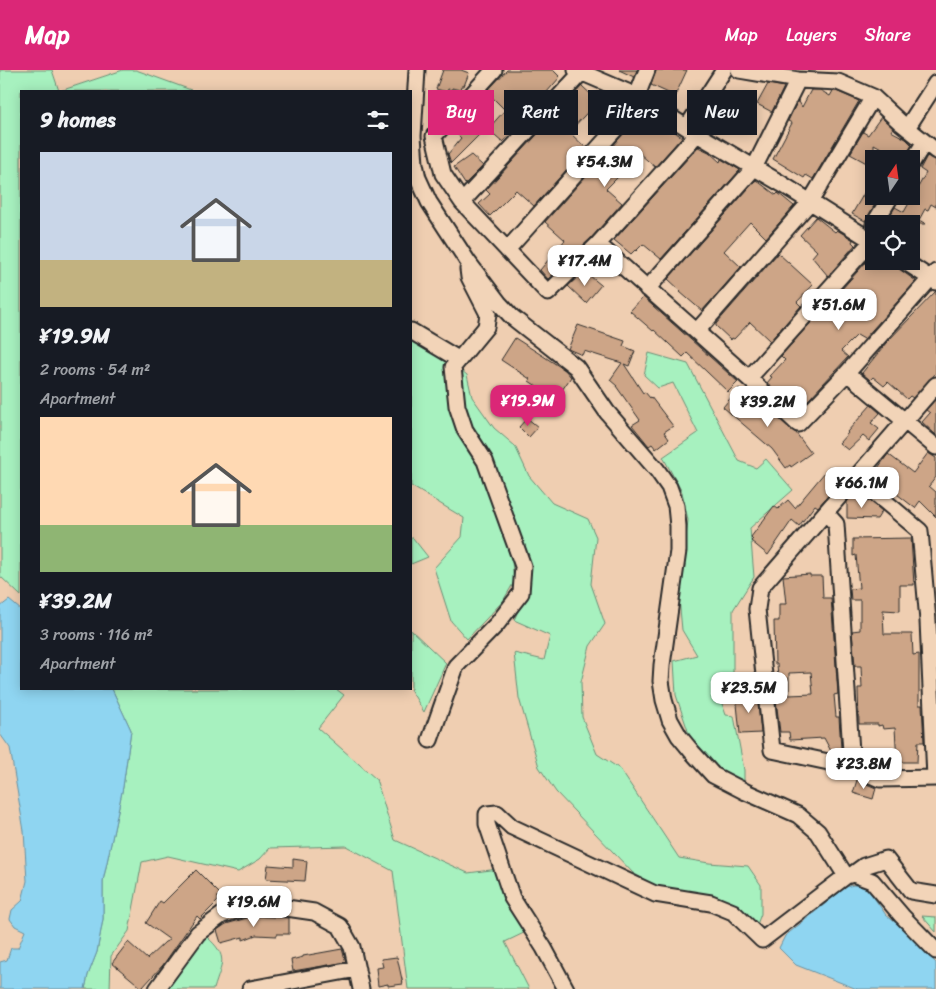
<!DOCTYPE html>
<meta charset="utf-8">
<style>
:root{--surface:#171b24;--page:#20242c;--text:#f1f3f6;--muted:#9ea1a6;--accent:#db2777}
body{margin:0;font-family:Sriracha,sans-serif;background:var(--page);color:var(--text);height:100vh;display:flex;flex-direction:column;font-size:19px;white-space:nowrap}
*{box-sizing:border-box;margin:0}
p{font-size:16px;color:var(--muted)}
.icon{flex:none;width:28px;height:28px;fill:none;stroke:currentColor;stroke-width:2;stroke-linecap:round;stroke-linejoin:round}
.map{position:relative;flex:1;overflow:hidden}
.drawer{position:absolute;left:20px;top:20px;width:392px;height:600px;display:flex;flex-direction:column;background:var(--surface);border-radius:0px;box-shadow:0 2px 12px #0003}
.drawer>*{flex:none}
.hud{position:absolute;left:428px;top:20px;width:432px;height:45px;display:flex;gap:10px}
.needle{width:32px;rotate:13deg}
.tools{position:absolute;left:865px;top:80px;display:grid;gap:10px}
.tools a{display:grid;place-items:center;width:55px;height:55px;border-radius:0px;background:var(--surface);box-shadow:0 2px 12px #0003;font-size:25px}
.price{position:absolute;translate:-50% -42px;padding:0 11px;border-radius:10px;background:#fff;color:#222;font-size:16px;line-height:32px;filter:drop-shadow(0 1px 2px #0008)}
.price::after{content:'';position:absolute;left:50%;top:30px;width:15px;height:11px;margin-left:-8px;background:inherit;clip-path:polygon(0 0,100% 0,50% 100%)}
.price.on{background:var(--accent);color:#fff}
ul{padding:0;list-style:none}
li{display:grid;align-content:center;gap:10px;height:265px;padding:0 20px}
li span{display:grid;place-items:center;height:155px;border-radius:0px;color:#555}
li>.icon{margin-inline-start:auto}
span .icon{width:90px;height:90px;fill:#fffc;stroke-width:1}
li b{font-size:21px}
h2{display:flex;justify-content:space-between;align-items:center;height:60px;padding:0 20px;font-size:21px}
.pill{padding:0 18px;border-radius:0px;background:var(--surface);box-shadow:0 2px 12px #0003;font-size:18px;line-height:45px}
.pill.on{background:var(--accent);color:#fff}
header{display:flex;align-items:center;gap:30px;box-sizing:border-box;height:70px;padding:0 25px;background:var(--accent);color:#fff}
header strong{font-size:24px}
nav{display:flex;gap:28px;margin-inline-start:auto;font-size:18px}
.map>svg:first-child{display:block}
.green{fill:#a7f1bf;stroke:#698e75}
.water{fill:#8fd5f1;stroke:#6791a2}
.building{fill:#cda587;stroke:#2b2b2b;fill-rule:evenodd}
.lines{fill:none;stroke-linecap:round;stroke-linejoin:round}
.street-casing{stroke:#2b2b2b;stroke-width:19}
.street{stroke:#f2d4b8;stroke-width:15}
</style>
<header>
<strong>Map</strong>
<nav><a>Map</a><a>Layers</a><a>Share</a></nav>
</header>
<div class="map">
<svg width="936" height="919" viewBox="0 0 936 919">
<rect width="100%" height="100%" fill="#efceb1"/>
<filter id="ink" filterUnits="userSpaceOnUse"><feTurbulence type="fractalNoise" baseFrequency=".02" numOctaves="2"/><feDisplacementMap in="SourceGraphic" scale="10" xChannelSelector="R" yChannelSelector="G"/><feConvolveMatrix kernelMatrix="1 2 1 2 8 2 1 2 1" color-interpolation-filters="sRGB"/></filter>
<g filter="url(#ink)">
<path class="green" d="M0,0H52L59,21H21V526L0,506Z
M123,0H136L191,20L189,21H60Z
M411,268L448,290L447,317L457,362L480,399L511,481L514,512L503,531L467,569L451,551L434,498L462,467L464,448L411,416Z
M649,283L688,294L739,391L756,398L766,389L793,420L750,458L754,507L733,540V616L720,628L726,645L734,646L744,700V712L713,695L690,667L676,625L674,591L697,585L682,560L679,528L688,450L682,422L663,387L698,363L673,313L658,318L644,305Z
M456,296L467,305L472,327L494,358L515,376L529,406L552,433L588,449L596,467L591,514L605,554L590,576L581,612L582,647L597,684L620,699L679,788L709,793L748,796L761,815V844L756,857L657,817L633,803L556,722L539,697L519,628L514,583L544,590L550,566L514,550L526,523L462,328Z
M411,468H413L428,487L411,494Z
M411,560L446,593L424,642L410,619H411Z
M112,619H336L344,625L318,658L376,709L395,770L468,803L498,799L530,860L505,872L529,919H408L393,801L346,776L270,778L260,789L238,802L168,786L142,792L129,861L111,886L110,919H85L88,905L97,882L103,849V811L123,717L131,660Z
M922,846L936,847V862Z
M207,867C229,887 222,893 214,919H168L179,903L192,880Z"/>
<path class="water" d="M9,530L21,540V619H112L131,660L123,717L103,811V849L97,882L88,905L85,919H0V892L7,890L11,878H18L25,861L15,856L10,849L12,840L22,831L27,811L24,761L10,678L0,664V537Z
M853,815L863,816L870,822L886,845L906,861L936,893V919H857L796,895L779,878L785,866L846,817Z"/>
<path class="building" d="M443,0H461L469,3L464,16H461L460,20L452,18V20L448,19L447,22L436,19Z
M507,0H553L560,7L526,46L522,43L506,60L510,64L503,72L488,59L505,40L492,27L493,25L488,20Z
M619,0H637L634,7Z
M656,0H687L675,26L651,15Z
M768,14L784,17L772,42L757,34Z
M582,16L598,31L569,62L586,78L534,136L516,120L490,146L479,134L490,124L486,120Z
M811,20H820L830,26L833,21H836L859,31L813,109L806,105L804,108L773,89L792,53L788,51L798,30L802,37Z
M609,24L616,27L624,35L613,47L611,45L605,51L594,40Z
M719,29L734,38L729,48L713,40Z
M642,43L645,46L647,43L682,67L655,97L640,84L622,103L606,119L622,133L591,168L548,209L540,200L565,170L545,152Z
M464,47L481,63L451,93L448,84L461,68L453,60Z
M881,47L893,58L891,61L906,69L912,75L903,89H901L874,74V97L850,84L863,62L868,65Z
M698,77L709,82L720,92L721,89L740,100L661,189L643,174L636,181L635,180L631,184L614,170Z
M471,85L483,96L465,114L454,97Z
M927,86L936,90V137L931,134L928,140L925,139L919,150L926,154H885L895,137L904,142L926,103L920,99Z
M874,106V126H880L865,151L852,144Z
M756,110L776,125L778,123L794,136L766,168L750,152L724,181L741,197L702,241L680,222L681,221L668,209Z
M816,147L835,162L837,160L852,169L853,170L852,172L855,175L828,206L812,187L817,181L800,165Z
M778,183L813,215L797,232L801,236L770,271L750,252L734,269L732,268L731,270L716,256V254Z
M874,183V191H885L889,195L892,191L899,199L916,211L864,269L857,265L841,281L848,287L798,341L767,313L772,307L770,306L785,290L781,286L815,248L818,251L833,234L846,245L855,236L841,220Z
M584,201L601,215L586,233L568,216Z
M936,221V303L913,328L910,326L907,329L888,312L884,316L873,307L870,310L862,303L886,273Z
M643,227L738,312L728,322L687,283L683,287L654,260L653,261L630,241Z
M578,255L625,271L623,276L635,281L629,296L624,294L643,323L645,322L650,328L651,327L673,356L664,362L669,369L656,379L652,374L649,376L632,355L640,350L616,316H617L610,310L622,293L584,281L582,285L568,279Z
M515,268L565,300L571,307L556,329L529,311L530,309L501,290Z
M739,318L752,330L755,327L796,363L811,383L791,397L790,395L786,398L772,379L723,337Z
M936,329V365L922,352L930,343L926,340Z
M871,335L880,343L871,353L879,359L869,371L863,366L848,380L839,373L848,363L847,362Z
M527,348L538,357L529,367L519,357Z
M928,383L936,388V407L929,416L936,422V447L920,431L915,438L893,421L899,415L878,398L888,384L913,403Z
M830,396L843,409L818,437L815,435L799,456L792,450L768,485L751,471L753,469L751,467L774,436L778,439L788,430L795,438Z
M851,427L870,431L882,441L877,449L847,448V432Z
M911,468L914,515H900V541L883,540L884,564H912L913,585L919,584V635H922L924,672H918L917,692H897L895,658L883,659L882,655L878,656V654H859L858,618H862L861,596H855L852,561L860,560V530H851L850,519L859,518L856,485L853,486V469Z
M810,504V506H822L823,528H831L838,624L834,625L836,647H839L841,679L835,684L832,683L824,668L790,670L789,662H780L775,622H779L777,594H775L774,551H779V534H786L783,506ZM811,602L813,624L789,625V603Z
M757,623L761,663L740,664L736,624Z
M857,710L876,718L873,729L853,723Z
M293,789L307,791L305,811L266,809L268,795L293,797Z
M196,800L220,824L218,826V831L200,849L197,846L163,895L142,918L112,893L128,872L147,889L165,872L170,870L146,853L160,831L163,833Z
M254,846L289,848V864H277V866L256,865L243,870V867L221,873L217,860L226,854Z
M342,879L346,892L293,901L291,890L303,887V886Z
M397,887L403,914L388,916V914L378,916L376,898L383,897L381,889Z"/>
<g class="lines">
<defs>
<path id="street" d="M417,0L413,66L415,94L418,108L429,132L468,192L499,233L512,247L576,297L607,342L657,400L669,417L676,436L678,456V481L662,595L661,611L664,630L670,650L679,666L693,683L713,705L746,722L798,745L818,762L846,806
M494,0L434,66L443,104L462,132L548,223L598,174L697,64
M576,0L639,27L697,64L782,114L874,172
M739,0L798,10L838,12L873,27L901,53L936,81
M687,57L724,0
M907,58L936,13
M911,94L924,73
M462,132L581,3
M874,154L891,126
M598,174C664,234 733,292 798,354L847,303L936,202
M507,180L636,36L640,18L647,0
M904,191L936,212
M647,219L754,98L798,10
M411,261L458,289
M697,261L810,132L873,27
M847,303L936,377
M749,308L872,171
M936,315L760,518L757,539L772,680L852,697L880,709L936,708
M856,407L920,461L928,551L935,708
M826,443L836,454L852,697
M430,670L456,596L497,554L521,523L523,496L485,391L465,360L457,336L453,297L486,257L488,244L469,207L468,199
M853,804L872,811L902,846L936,881
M157,919L198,863L222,845L259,834L314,842L340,856L352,877L361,919
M250,919L357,899
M566,919L544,878L512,828L487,754V744L497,743L512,757L655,824L711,833L733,842L762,870L846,806L853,804L864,796L886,789L911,821L936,825"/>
</defs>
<use href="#street" class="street-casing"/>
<use href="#street" class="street"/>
</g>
</g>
</svg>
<div class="tools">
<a><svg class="needle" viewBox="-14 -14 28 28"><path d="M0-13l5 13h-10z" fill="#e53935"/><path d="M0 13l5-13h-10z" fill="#9ea1a6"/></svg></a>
<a><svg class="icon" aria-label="locate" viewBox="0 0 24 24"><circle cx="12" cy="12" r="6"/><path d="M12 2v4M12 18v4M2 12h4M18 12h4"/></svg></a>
</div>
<b class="price" style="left:605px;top:118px">¥54.3M</b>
<b class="price" style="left:585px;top:217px">¥17.4M</b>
<b class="price" style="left:839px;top:261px">¥51.6M</b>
<b class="price on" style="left:528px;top:357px">¥19.9M</b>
<b class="price" style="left:768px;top:358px">¥39.2M</b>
<b class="price" style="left:862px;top:439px">¥66.1M</b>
<b class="price" style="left:749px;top:644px">¥23.5M</b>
<b class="price" style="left:864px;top:720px">¥23.8M</b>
<b class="price" style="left:254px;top:858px">¥19.6M</b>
<div class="hud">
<a class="pill on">Buy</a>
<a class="pill">Rent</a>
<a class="pill">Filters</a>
<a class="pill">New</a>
</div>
<section class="drawer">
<h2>9 homes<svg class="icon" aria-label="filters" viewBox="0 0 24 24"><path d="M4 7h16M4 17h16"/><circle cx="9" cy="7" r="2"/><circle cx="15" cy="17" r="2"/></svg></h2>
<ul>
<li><span style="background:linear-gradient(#c9d6e8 70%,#c2b280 0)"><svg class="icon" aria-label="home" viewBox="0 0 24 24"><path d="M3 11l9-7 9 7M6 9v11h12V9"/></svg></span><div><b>¥19.9M</b><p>2 rooms · 54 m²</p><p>Apartment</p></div></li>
<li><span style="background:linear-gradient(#ffd9b3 70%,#8fb573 0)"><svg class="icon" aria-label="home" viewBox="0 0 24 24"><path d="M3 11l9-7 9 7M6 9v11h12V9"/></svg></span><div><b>¥39.2M</b><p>3 rooms · 116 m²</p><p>Apartment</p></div></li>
</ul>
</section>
</div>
